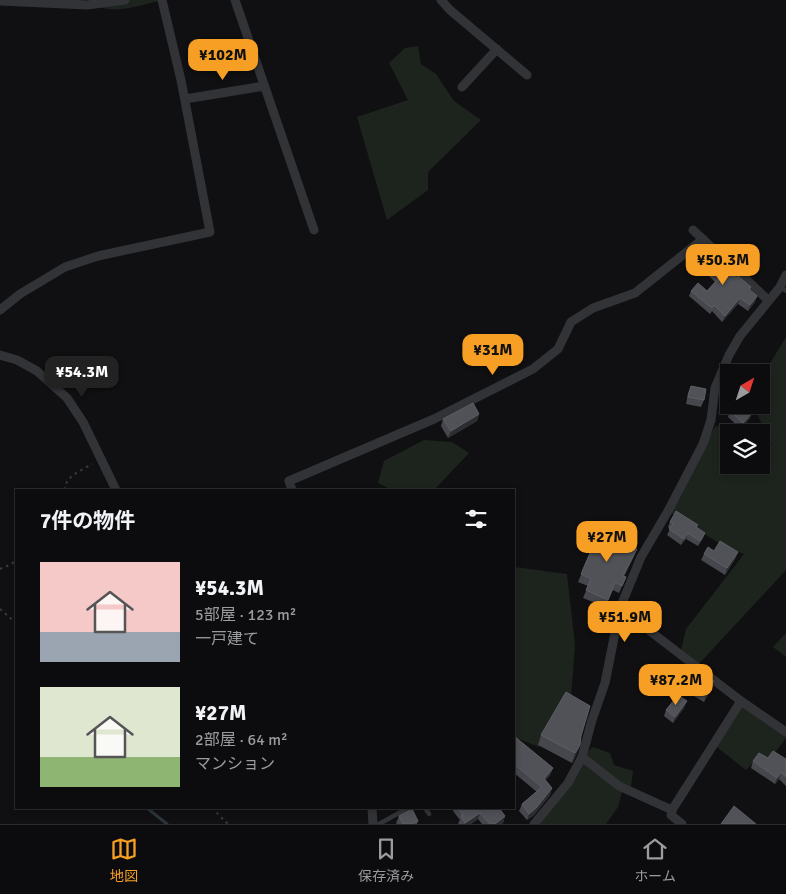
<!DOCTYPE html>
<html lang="ja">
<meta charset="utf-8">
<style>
:root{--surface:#0c0c0e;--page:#151517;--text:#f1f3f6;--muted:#9a9b9e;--line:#2c2c2e;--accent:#f69f24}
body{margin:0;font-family:Signika,"Noto Sans JP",sans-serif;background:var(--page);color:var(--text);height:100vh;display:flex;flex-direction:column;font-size:19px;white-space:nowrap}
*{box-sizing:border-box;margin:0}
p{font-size:16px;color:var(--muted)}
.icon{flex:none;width:28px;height:28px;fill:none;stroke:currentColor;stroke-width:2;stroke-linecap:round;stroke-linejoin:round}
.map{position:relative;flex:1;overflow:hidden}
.side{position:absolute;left:15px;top:489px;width:500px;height:320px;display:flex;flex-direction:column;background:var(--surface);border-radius:0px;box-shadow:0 2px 8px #0003,0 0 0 1px var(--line)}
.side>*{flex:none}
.needle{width:32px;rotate:39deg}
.buttons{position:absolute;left:720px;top:364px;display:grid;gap:10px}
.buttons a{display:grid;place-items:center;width:50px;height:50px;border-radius:0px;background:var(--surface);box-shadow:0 2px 8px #0003,0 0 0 1px var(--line);font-size:25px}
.price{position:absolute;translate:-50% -42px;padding:0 11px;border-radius:10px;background:var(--accent);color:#111;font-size:16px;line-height:32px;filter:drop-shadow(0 1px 2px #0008)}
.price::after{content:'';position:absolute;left:50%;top:30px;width:15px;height:11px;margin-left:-8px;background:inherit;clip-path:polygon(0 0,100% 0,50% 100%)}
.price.active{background:#222;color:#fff}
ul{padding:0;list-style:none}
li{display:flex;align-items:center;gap:15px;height:125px;padding:0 25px}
li span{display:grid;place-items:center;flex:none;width:140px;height:100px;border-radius:0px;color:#555}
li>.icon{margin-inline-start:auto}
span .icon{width:60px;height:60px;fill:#fffc;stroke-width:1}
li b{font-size:21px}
h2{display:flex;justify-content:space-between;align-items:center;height:60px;padding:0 25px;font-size:21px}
.dock{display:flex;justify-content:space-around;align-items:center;height:70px;border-top:1px solid var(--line);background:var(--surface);font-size:14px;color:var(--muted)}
.dock a{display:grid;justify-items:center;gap:2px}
.dock .active{color:var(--accent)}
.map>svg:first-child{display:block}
.green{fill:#1d241d}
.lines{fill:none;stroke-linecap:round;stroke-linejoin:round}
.stream{stroke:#2a343a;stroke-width:3}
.path{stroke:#373a3e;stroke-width:2;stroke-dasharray:2.5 4;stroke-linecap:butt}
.lane{stroke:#313337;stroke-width:4.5}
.street{stroke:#313337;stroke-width:9}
.wall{fill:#46474d}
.shaded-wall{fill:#2c2d31}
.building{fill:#505258;stroke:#5c5f66}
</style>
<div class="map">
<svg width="786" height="824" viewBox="0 0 786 824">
<rect width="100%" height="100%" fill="#101012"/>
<path class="green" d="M90,0H163C142,4 107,19 90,0Z
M418,46L421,64L436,74L454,101L481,120L428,172V190L387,220L357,117L408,100L389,63L405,48Z
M786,337V570L697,666L680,654L686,629L744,554L722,545L668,511L703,444L716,426L723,428L729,433V465H761V452L772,444L759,418L755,405H761V378Z
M424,440L452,442L469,453L434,490H392L378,483L384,461Z
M514,567L567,574L575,645L571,697L539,747L514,737Z
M786,633V657L773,647Z
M739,704L786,733V738L766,765L757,759L746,770L714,745Z
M593,747L610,753L614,765L633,771L631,787L623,788L618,807L606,824H539L582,757Z"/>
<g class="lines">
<path class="stream" d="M147,808L167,824"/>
<path class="path" d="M65,490C64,477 82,470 92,464
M0,569L12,564L16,558
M0,609L16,623
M212,808L228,824"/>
<path class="lane" d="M780,287L786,291
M425,808L429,814
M379,824L408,808"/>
<path class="street" d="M235,0L314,230
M441,0L450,10L527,75
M0,1L87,5L125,0
M462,87L497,49
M185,99L264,86
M693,230L768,300
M0,310L20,294L65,267L98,256L210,232L181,80L162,0
M0,355L17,360L37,371L67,398L83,422L116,490
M292,490L289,481L434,419L533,369L558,349L571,322L593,308L635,293L703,239
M620,608L741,701L786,732
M582,757L619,786L672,810L671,815L682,824
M372,808L373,824
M672,810L741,701
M534,824L568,783L582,757L592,720L605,683L620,608L641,557L668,511L703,444L711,420L715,388L729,355L740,336L780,287L786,275"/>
</g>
<path class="wall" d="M698,257L721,258L720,263L737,278L751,287L750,290L757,296L755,302L748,311L738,304L722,322L712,311L710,314L689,296L691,291H707L715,282L696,263Z
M691,386L704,400L701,407L686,404L688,393Z
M724,400L750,418L741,429L728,417L729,414L722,406Z
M479,414L477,421L448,438L441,426L443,419Z
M670,522L697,528L705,533L703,538L698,546L686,539L681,545L667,535L670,529L668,527Z
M589,544L634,556L624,576L626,577L619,593L613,590L605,607L583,598L588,586L578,582L590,553L586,552Z
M714,551L738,552L735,559L725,575L701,560L704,554Z
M684,683L712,688L704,702L682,689Z
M684,708L673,723L664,716L666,710Z
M541,735L581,736L580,745L576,755L572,763L538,745Z
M514,736L553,768L550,775L546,780L552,788L550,795L534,815L527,820L519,811L522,804L537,792L514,773Z
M768,758L786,759V786L779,779L775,784L751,768L753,761Z
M454,808H499L505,816L503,823L501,824H482L478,819L471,824H459L458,823L460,820L453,811Z
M399,816L418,821L417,824H397L396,823Z"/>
<path class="shaded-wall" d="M757,296L755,302L748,311L750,305Z
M740,298L738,304L722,322L725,316Z
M753,412L750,418L741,429L743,423Z
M479,414L477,421L448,438L451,431Z
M688,533L686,539L681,545L684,539Z
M637,549L634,556L621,584L623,576Z
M738,552L735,559L725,575L727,568Z
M714,681L712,688L704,702L706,695Z
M687,701L684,708L673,723L675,717Z
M580,745L576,755L572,763L575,753Z
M553,768L550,775L542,785L544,779Z
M781,772L779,779L775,784L777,778Z
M552,788L550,795L534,815L527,820L529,814Z
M480,813L478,819L471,824H465V823Z
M505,816L503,823L501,824H495Z"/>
<path class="building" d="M709,246L721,258L718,261L737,278L738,276L751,287L749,289L757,296L750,305L740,298L725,316L714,305L712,308L691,291L698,283L707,291L719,278L698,257Z
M691,386L706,389L704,400L688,397Z
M729,395V405H744L753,412L743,423L730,411L732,409L724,400Z
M473,403L479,414L451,431L443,419Z
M676,511L698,525L696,527L705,533L700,541L688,533L684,539L669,529L673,524L670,522Z
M599,527L637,549L623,576L626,577L622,586L615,582L608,600L586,590L591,579L581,574L593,546L589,544Z
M720,541L738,552L727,568L704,554L708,547L714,551Z
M692,669L714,681L706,695L684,683Z
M566,692L590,706L581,736L580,745L575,753L541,735Z
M678,695L687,701L675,717L666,710Z
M514,736L553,768L544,779L552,788L536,808L529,814L522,804L542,787L514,764Z
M773,751L786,759V777L781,772L777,778L753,761L759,753L768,758Z
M734,806L756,824H721Z
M458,808H499L505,816L495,824H490L480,813L465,823L461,816L463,815Z
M412,809L418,821L412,824H403L399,816Z"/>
</svg>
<div class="buttons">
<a><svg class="needle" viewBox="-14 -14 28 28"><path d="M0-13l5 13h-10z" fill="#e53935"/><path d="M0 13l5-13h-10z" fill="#9a9b9e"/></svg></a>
<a><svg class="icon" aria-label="layers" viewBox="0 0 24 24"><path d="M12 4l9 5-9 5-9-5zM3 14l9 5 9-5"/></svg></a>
</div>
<b class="price" style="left:223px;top:81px">¥102M</b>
<b class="price" style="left:723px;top:286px">¥50.3M</b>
<b class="price" style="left:493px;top:376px">¥31M</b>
<b class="price active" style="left:82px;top:398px">¥54.3M</b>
<b class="price" style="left:607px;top:563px">¥27M</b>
<b class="price" style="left:625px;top:643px">¥51.9M</b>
<b class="price" style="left:676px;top:706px">¥87.2M</b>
<section class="side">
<h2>7件の物件<svg class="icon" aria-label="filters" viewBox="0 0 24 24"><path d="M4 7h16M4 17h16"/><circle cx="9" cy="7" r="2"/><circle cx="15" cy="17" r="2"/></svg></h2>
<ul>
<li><span style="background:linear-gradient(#f6c9c9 70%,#9aa5b1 0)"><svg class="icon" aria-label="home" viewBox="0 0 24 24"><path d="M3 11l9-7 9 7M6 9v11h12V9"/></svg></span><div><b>¥54.3M</b><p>5部屋 · 123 m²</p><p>一戸建て</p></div></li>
<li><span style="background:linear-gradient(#dfe7d0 70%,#8fb573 0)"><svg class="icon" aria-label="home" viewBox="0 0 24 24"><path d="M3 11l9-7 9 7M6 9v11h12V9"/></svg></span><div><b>¥27M</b><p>2部屋 · 64 m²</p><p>マンション</p></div></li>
</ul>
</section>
</div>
<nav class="dock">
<a class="active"><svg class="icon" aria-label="map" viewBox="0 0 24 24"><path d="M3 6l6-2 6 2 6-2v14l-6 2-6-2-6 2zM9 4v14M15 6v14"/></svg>地図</a>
<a><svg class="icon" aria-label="saved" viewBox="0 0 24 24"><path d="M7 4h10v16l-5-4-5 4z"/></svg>保存済み</a>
<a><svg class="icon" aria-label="home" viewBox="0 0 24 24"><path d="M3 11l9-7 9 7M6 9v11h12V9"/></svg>ホーム</a>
</nav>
